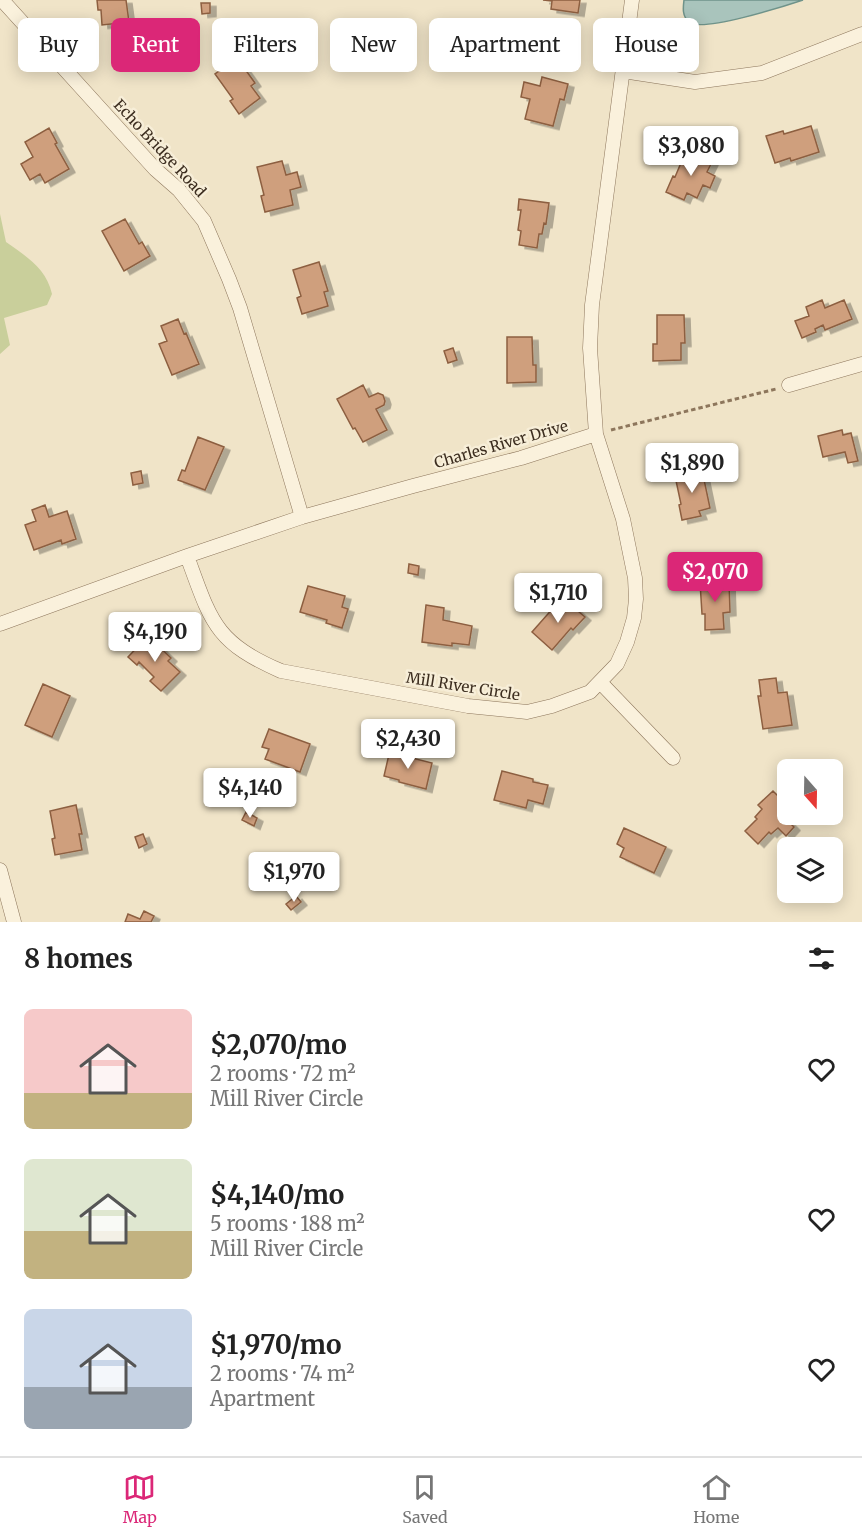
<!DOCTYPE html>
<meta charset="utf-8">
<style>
:root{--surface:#fff;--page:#f6f6f6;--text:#222;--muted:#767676;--line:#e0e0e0;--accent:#db2777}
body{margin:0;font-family:Merriweather,serif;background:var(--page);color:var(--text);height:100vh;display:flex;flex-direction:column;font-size:22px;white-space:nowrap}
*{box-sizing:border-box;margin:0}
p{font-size:20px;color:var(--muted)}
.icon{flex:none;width:33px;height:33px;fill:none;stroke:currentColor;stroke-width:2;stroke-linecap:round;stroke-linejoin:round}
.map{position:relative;height:922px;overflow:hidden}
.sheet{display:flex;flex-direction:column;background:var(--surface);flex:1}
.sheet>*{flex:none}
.banner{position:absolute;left:18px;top:18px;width:826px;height:54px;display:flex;gap:12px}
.needle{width:39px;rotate:160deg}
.controls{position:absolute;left:777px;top:759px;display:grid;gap:12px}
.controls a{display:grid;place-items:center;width:66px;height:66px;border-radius:9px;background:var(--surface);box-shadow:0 3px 15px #0003;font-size:30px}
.price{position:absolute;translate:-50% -51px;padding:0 14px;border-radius:6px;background:#fff;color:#222;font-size:20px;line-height:39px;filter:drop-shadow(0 2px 3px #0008)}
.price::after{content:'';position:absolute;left:50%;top:36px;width:18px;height:14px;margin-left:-9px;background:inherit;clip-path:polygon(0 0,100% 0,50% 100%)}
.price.active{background:var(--accent);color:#fff}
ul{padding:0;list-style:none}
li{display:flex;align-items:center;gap:18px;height:150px;padding:0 24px}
li span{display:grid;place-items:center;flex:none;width:168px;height:120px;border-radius:9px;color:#555}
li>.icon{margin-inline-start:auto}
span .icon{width:72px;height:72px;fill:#fffc;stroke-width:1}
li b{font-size:26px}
h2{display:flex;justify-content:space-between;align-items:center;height:72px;padding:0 24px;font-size:26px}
.tag{padding:0 21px;border-radius:9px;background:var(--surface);box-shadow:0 3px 15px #0003;font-size:21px;line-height:54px}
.tag.active{background:var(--accent);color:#fff}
.menu{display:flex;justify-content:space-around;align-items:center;height:84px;border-top:2px solid var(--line);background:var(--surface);font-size:16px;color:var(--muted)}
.menu a{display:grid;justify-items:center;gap:3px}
.menu .active{color:var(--accent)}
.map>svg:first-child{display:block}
.green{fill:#c9cf9b}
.water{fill:#a9c4bc;stroke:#6f938a;stroke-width:1.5}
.building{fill:#cf9f7d;stroke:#8d5f41;stroke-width:1.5;filter:url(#shadow)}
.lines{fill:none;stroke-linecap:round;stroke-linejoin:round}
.minor-casing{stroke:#8d765c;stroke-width:15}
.path{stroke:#8d765c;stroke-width:3;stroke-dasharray:4.5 3;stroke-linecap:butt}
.minor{stroke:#faf1dc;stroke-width:14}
.labels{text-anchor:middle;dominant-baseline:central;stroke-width:5;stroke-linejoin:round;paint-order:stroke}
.street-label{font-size:15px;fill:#3d2e20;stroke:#f7eed8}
</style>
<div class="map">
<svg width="862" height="922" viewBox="0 0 862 922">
<defs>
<filter id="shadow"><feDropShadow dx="6" dy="3.5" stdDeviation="0" flood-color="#0004"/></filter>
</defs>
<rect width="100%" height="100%" fill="#f0e4c8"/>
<path class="green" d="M0,214L6,242C27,257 46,268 52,294L47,305L4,318L10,345L0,354Z"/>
<path class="water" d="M684,0H803C785,6 701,33 689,22C682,16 683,8 684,0Z"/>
<path class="building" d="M97,0H126L129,22L102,25L101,10H98Z
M543,0H580L578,13L551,9L552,1Z
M201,3H210V13L202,14Z
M237,58L255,83L251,86L260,98L239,114L230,101L233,99L215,74Z
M542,77L568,84L564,100L560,99L553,126L525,119L530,99L521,97L524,82L540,86Z
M811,126L819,152L791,161L790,158L775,163L766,136L783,131L784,134Z
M49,128L57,143L55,144L69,169L45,183L40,174L30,180L21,164L33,157L25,142Z
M686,151L712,162L707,172L715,176L710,188L703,185L697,198L687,193L684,200L666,192L673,176L675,177Z
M282,161L286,175L297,172L301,187L290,190L293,205L265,212L261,196L264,195L257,167Z
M519,199L549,203L546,224L544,223L542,234H539L537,248L519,245L521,231L518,230L521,210H518Z
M125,219L139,244L142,242L150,256L124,271L102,231Z
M319,262L328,291L324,292L328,306L302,314L297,298L301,296L293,270Z
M822,300L825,308L844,300L852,319L825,330L823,325L815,329L816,332L802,338L795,321L809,316L806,307Z
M657,315H684L685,343H681V360L653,361V344H657Z
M178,319L184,334L186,333L199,364L172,375L159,344L167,341L161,326Z
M507,337H532L533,365H536V382L507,383Z
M453,348L457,360L448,363L444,351Z
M363,385L369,397L378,393L383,395L385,401L384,405L376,409L387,430L363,442L355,428L353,429L337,399Z
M842,430L843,435L851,433L858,461L848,463L845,452L823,457L818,436Z
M198,437L224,447L205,490L178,480L182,470L185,471Z
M702,470L710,508L699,511L701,516L682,520L679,505L681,504L675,476Z
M141,471L143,483L133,485L131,473Z
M45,505L49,517L67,511L76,539L62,544L61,540L34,550L25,525L36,521L32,510Z
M409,564L419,566L418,575L408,573Z
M729,581L730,612L723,613L724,629L705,630V614H702L700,582Z
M308,586L345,596L342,607L348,609L342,628L326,623L327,620L300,612Z
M565,600L585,617L573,630L571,628L552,650L532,632L554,607L556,609Z
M426,605L444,608L443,620L472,626L469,645L452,643V646L422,642Z
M148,636L171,658L168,661L180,672L161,691L150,681L154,677L139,662L137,665L128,657Z
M776,678L778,693L787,692L792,725L763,729L758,696H761L759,680Z
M43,684L70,696L52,737L25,725Z
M269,729L310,744L300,772L265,759L269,749L262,747Z
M390,750L404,753V756L432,763L426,789L399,782V780L384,776Z
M502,771L533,779V782L548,785L543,804L528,800L526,808L494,800Z
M786,788L788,790V814H791L786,819L794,827L786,836L778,828L771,834L769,832L758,844L745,831L757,819L755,817L762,809L758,805L773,791L778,796Z
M76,805L82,834H79L82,850L55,855L52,839L55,838L50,811Z
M246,812L257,818L254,826L242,820Z
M624,828L666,847L654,873L620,857L624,848L617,844Z
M143,834L147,844L139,848L135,837Z
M296,896L301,902L291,910L286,904Z
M144,911L154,916L151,922H125L128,914L140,919Z"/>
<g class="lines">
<defs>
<path id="minor" d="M2,0L155,169L179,190L204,221L229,279L240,308L302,517
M623,71L695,82L762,73L862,34
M789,385L862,364
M187,556C211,621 214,642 281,671L468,706L527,712L552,706L590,692L617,664L627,642L634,618L636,599L635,578L623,519L596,434
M0,624L187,556L302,517L413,486L521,458L596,434L590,348L592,305L632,0
M600,682L673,758
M0,870L14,922"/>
</defs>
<use href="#minor" class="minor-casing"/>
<path class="path" d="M611,430L776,389"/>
<use href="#minor" class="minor"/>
</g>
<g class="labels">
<g class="street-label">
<text transform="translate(160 148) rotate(47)">Echo Bridge Road</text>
<text transform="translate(501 444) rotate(-16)">Charles River Drive</text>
<text transform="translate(463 686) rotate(9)">Mill River Circle</text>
</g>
</g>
</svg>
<div class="controls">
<a><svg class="needle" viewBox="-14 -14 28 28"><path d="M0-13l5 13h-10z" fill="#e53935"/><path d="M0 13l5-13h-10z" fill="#767676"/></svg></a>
<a><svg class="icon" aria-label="layers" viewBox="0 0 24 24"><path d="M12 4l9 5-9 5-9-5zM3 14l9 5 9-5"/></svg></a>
</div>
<b class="price" style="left:691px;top:177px">$3,080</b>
<b class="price" style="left:692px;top:494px">$1,890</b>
<b class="price active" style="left:715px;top:603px">$2,070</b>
<b class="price" style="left:558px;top:624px">$1,710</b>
<b class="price" style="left:155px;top:663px">$4,190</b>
<b class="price" style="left:408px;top:770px">$2,430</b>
<b class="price" style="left:250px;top:819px">$4,140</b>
<b class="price" style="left:294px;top:903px">$1,970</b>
<div class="banner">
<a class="tag">Buy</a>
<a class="tag active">Rent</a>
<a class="tag">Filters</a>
<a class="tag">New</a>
<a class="tag">Apartment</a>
<a class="tag">House</a>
</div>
</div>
<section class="sheet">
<h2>8 homes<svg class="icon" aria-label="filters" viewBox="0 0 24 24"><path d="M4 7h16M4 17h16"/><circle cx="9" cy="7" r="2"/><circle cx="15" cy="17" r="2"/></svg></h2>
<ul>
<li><span style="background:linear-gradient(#f6c9c9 70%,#c2b280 0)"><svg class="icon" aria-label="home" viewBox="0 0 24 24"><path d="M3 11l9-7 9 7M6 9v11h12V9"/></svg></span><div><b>$2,070/mo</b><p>2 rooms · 72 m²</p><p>Mill River Circle</p></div><svg class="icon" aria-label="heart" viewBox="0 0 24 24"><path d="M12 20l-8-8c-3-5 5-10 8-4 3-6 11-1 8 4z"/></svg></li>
<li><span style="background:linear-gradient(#dfe7d0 60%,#c2b280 0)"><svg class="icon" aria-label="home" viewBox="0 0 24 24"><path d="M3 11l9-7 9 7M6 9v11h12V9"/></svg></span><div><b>$4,140/mo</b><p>5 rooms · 188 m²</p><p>Mill River Circle</p></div><svg class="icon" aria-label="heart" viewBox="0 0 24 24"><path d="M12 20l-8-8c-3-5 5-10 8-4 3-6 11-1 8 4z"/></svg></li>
<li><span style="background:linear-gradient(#c9d6e8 65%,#9aa5b1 0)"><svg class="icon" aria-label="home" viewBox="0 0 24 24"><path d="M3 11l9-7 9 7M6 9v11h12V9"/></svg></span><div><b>$1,970/mo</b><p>2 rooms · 74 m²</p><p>Apartment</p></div><svg class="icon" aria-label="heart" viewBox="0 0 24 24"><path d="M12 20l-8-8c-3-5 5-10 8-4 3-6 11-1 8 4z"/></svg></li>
</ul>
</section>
<nav class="menu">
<a class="active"><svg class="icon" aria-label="map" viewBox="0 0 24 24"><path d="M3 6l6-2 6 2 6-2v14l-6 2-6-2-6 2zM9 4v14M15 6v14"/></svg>Map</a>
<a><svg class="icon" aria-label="saved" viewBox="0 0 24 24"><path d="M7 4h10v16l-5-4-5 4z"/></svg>Saved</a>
<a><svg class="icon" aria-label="home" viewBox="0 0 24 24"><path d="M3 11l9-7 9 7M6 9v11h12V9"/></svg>Home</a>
</nav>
